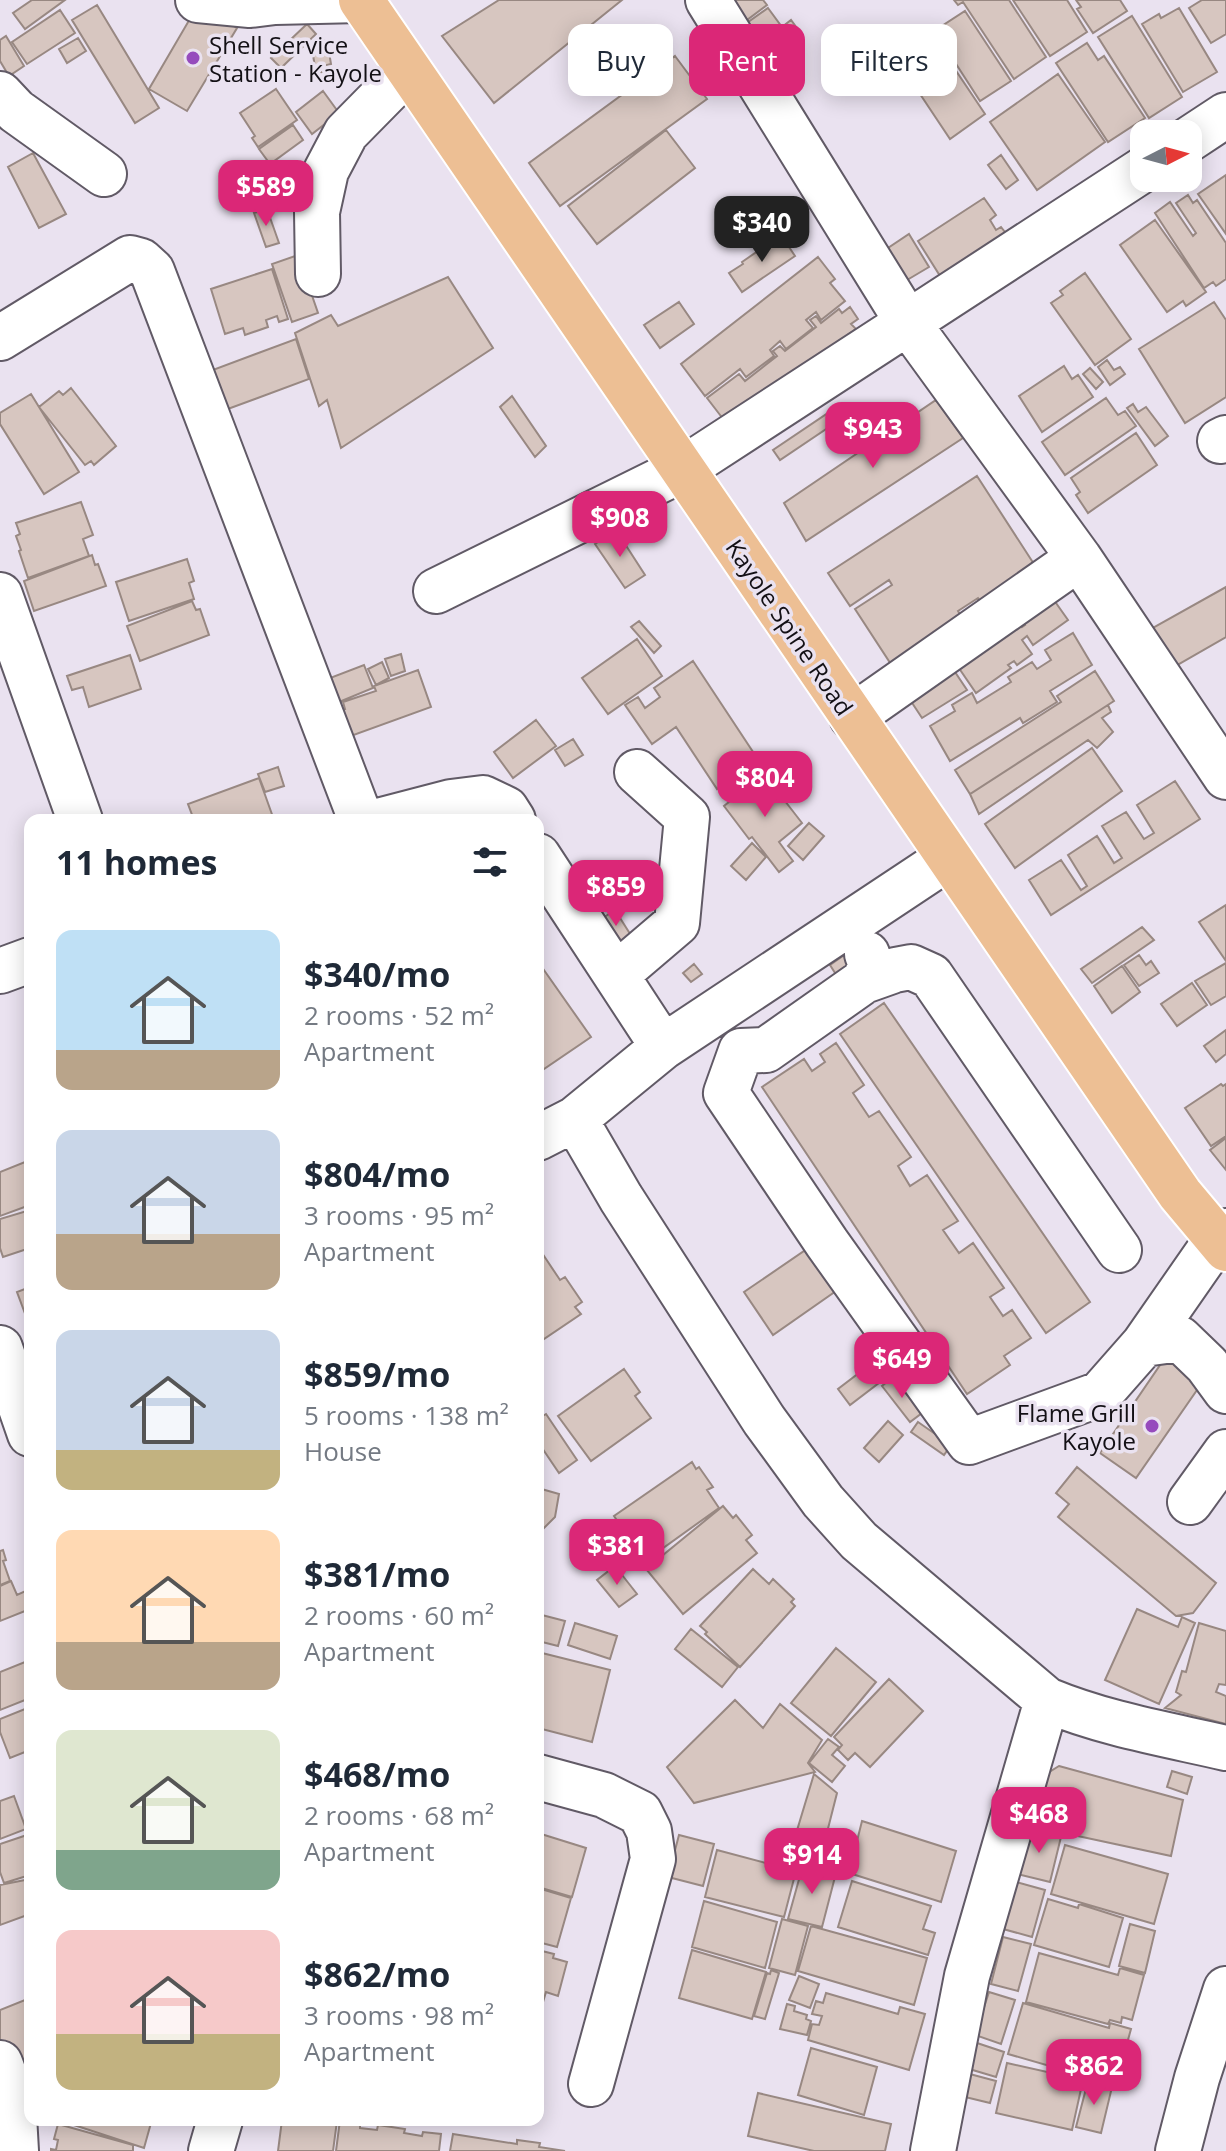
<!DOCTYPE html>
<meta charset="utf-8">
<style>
:root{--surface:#fff;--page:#f2f2f3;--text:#1f2937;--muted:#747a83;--accent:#db2777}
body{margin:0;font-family:"Open Sans",sans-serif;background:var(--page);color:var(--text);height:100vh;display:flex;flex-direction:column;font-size:30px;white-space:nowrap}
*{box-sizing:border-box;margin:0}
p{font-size:26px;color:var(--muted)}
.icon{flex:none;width:44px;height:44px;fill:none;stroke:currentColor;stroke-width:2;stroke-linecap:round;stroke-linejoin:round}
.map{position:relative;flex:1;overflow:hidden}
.side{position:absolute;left:24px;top:814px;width:520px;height:1312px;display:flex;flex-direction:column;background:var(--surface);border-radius:16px;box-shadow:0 4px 20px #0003}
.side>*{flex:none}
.guide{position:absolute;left:568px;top:24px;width:538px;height:72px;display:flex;gap:16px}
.needle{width:52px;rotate:84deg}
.tools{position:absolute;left:1130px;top:120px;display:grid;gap:16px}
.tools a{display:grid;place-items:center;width:72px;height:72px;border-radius:16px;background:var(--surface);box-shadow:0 4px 20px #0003;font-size:40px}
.price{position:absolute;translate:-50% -68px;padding:0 18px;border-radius:16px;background:var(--accent);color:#fff;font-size:26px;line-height:52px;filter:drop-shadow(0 2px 4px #0008)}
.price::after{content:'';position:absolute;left:50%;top:48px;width:24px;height:18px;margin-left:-12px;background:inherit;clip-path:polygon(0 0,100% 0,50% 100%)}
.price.active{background:#222;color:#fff}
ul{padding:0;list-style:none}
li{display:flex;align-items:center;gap:24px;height:200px;padding:0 32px}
li span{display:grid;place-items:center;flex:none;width:224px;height:160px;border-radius:16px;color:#555}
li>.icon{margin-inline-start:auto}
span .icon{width:96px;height:96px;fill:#fffc;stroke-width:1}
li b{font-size:34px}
h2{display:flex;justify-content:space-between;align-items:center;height:96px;padding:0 32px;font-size:34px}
.chip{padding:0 28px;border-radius:16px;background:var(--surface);box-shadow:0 4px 20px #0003;font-size:28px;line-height:72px}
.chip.active{background:var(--accent);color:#fff}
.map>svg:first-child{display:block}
.building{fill:#d7c6c0;stroke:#988882;stroke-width:2}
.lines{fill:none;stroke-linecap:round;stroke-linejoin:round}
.minor-casing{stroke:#615a66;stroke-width:48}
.major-casing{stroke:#fff;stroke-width:48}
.minor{stroke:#fff;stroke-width:44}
.major{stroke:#edbf94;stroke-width:44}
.poi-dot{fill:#964bbd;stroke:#eae2f0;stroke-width:3}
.labels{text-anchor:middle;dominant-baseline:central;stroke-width:7;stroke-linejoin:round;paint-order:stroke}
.poi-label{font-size:24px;fill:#131015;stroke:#eae2f0;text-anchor:start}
.street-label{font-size:24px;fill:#131015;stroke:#eae2f0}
</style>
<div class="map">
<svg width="1226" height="2151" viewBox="0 0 1226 2151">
<rect width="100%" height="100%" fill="#eae2f0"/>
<path class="building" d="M32,0H65L25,29L13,13Z
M499,0H622L494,103L442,36Z
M714,0H763L767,5L735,29Z
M954,0H1009L1046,57L1014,79L963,2L958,5Z
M1013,0H1067L1087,32L1050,56Z
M1076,0H1120L1127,11L1093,33L1077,9L1081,7Z
M1202,0H1226V34L1211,43L1189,8Z
M97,5L159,108L135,123L72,20Z
M198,5L237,28L187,111L149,89Z
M768,8L782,27L791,20L802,35L769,60L744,25Z
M1179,8L1217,72L1183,92L1142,24L1159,14L1161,18Z
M60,10L75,33L27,64L12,42Z
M965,11L1011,81L980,101L938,36L935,39L931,33Z
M1132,16L1182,97L1149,118L1098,37Z
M307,24L316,34L281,68L271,58Z
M6,36L24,66L9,76L0,61V40Z
M78,38L86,51L67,63L59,49Z
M918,39L927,52L938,44L985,114L950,139L908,76L915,70L902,50Z
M327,40L331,64L327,65L328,71L316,73L311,43Z
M1087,43L1098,60L1104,56L1145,118L1108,142L1056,63Z
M675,56L707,99L560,206L529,163Z
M1058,74L1105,142L1037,190L990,122Z
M276,89L297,120L258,147L252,138L255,136L240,113Z
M323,91L339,113L312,134L296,112Z
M293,125L303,140L270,164L259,149Z
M666,130L695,168L597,244L568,206Z
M33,153L66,214L39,228L8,167Z
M1001,155L1018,180L1006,189L988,165Z
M1226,175V234L1198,194Z
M1188,195L1193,203L1197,200L1226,243V279L1216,286L1213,282L1204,288L1155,213L1170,202L1193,236L1196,233L1176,203Z
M984,198L996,215L990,220L996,230L1001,227L1008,236L942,279L918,241Z
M267,209L279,243L266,247L254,213Z
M1155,220L1206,292L1186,306L1183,301L1167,312L1120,245Z
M909,234L929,267L902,283L882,252Z
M781,235L795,256L742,292L729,273L743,264L742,262Z
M298,255L318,313L292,322L272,264Z
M818,257L835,279L830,283L845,301L821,320L816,312L806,320L813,328L786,349L780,341L770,350L774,356L746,377L740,369L705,396L681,364Z
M272,269L288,319L279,322L277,316L266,320L268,327L245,335L243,328L225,334L211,289Z
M1085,273L1131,339L1095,365L1051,303L1063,295L1060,291Z
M448,277L493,348L341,448L327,400L319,406L295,333L331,315L338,326Z
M679,302L694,324L660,348L644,325Z
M1214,302L1226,320V397L1185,423L1139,349Z
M850,307L858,319L851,324L856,329L849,334L852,337L727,424L707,398L739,374L745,381L777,356L773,351L780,346L785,351L816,327L810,320L816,316L821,323L839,309L842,313Z
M296,339L309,379L217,413L202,374Z
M1107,360L1114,370L1120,367L1125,374L1110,385L1098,367Z
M1064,366L1072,379L1078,375L1093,397L1042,432L1019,396Z
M1090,368L1103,382L1096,389L1083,374Z
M71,388L116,446L94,465L91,461L85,465L39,407L59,391L63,395Z
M31,394L79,472L44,494L0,424V413Z
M512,396L546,446L535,457L500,407Z
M1106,398L1118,415L1125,411L1136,426L1065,475L1042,442Z
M936,400L963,438L806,541L784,503Z
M1133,404L1138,412L1146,407L1168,436L1155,446L1127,408Z
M831,411L838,421L780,460L773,450Z
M1136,433L1157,465L1088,513L1076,495L1080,492L1071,478Z
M977,476L1043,578L989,614L978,598L958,611L971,632L900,678L855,609L892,585L889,580L850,606L828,573Z
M81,502L93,535L83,539L89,556L28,578L19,551L21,550L16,536L20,534L16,523Z
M616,530L645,575L625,588L595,544Z
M92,555L95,565L98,564L106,586L34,611L24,581Z
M187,559L194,581L189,583L194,599L129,621L116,582Z
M1044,586L1068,620L1033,645L1027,636L1022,640L1032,654L1017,665L1014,661L1008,665L1011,668L976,693L952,658L1013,613L1022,627L1025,625L1014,608Z
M1226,587V637L1165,672L1144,633Z
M192,601L196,610L200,609L209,635L140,661L127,626Z
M639,621L661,646L654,653L631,627Z
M1073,633L1092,665L1050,691L1057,702L1023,723L1020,718L950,761L930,726L955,711L952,705L972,693L977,703L1011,682L1008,677L1032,662L1037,669L1051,660L1045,650Z
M637,639L662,676L608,714L582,678Z
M401,654L405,671L391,676L385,659Z
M130,655L141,689L89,707L83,687L72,690L67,676Z
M945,657L967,690L922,718L901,686Z
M693,661L759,761L717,789L676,727L652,744L625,705L638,697L645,708L660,697L654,688Z
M382,662L389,678L376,685L368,669Z
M364,665L373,688L327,707L317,683Z
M418,670L431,707L337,741L328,715L345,709L343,702L376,691L374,686Z
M1095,671L1114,701L970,794L955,770L1061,702L1057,696Z
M1108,705L1111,712L1102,718L1113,732L1097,748L1088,740L979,814L970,794Z
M536,720L556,746L513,778L494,752Z
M573,739L583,755L565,766L555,750Z
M1092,748L1122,791L1015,868L985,824Z
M278,767L284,786L265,792L258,774Z
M764,774L802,823L779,842L793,861L779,872L752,837L749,839L724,806Z
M259,778L274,820H194L188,804Z
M1175,781L1200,819L1051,915L1029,880L1061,860L1081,890L1087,886L1068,855L1097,836L1114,863L1122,858L1102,826L1126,812L1144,839L1154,833L1137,805Z
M809,823L824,836L803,860L788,846Z
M752,843L766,857L746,880L731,866Z
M1226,905V961L1199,922Z
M615,910L632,937L617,947L600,920Z
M1142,927L1154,940L1092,983L1081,969Z
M853,949L842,984L830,965Z
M1139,955L1146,965L1151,961L1159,973L1139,986L1124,965Z
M539,963L591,1037L541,1071L538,1066Z
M1226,963V996L1211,1005L1195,981Z
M694,964L702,974L691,982L683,973Z
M1122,966L1140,992L1112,1013L1094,986Z
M1192,983L1207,1005L1177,1026L1161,1004Z
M884,1003L1090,1302L1046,1333L840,1034Z
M1226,1030V1054L1216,1062L1204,1046Z
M836,1043L864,1085L853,1093L869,1117L879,1111L911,1157L898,1166L910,1186L927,1175L958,1221L943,1230L959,1253L973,1243L1004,1288L990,1297L1003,1316L1012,1310L1031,1338L1004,1356L1010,1365L967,1394L762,1087L804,1059L812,1071L825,1062L820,1054Z
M1221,1084L1223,1086L1226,1084V1136L1211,1146L1185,1108Z
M1226,1138V1170L1210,1150Z
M30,1160V1205L0,1216V1172Z
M30,1210V1248L3,1257L0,1248V1219Z
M807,1249L836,1291L773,1335L744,1292Z
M540,1250L560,1280L565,1277L582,1302L575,1307L581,1314L538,1343V1252Z
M30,1287V1327L17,1292Z
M1169,1352L1206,1377L1136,1478L1100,1453Z
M880,1357L892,1373L850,1405L838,1389Z
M624,1369L640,1392L635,1396L651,1418L591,1461L558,1416Z
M893,1377L922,1413L910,1422L882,1386Z
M546,1414L577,1460L559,1473L538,1442V1419Z
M888,1421L903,1435L879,1462L864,1448Z
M918,1422L951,1445L944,1455L911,1432Z
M692,1462L696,1469L699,1467L713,1487L707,1490L719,1508L645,1561L614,1516Z
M1077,1467L1216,1583L1193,1613L1176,1616L1058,1517L1069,1504L1056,1493Z
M538,1488L559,1494L555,1517L540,1532L538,1531Z
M723,1506L733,1518L736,1515L752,1535L746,1540L757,1553L683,1614L646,1569Z
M3,1550L6,1560L3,1561L10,1581L0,1585V1551Z
M615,1566L637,1594L619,1607L597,1580Z
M753,1569L769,1584L773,1579L794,1599L791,1602L795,1606L740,1667L705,1634L707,1632L700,1626Z
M11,1581L17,1595L30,1589V1609L0,1621V1586Z
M1137,1609L1178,1627L1182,1617L1195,1623L1159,1704L1105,1680Z
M538,1614L565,1621L558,1646L538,1641Z
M575,1623L617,1636L610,1659L568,1645Z
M1199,1623L1226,1631V1685L1219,1684L1216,1692L1226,1696V1724L1165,1708L1181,1695L1176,1692L1182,1671L1186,1672Z
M691,1629L738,1667L722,1687L675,1649Z
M836,1648L876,1682L831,1736L791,1703Z
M538,1652L610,1670L592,1742L538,1728Z
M30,1660V1698L0,1710V1672Z
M889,1679L923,1711L870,1767L855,1753L848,1760L838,1750L842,1745L834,1737Z
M735,1700L763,1728L780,1704L822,1740L808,1763L815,1772L694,1803L667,1767Z
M30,1707V1750L10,1758L0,1732V1719Z
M828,1739L839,1747L832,1755L845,1766L832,1782L809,1763Z
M1059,1766L1183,1800L1171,1856L1031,1826L1043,1776Z
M1172,1771L1192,1777L1187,1794L1167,1787Z
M814,1774L837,1793L820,1860L799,1854L797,1860L789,1857Z
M14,1796L26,1829L0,1839V1801Z
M862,1821L956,1851L941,1902L849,1873Z
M1029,1828L1061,1837L1050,1882L1017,1874Z
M538,1833L586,1848L572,1897L538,1887Z
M30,1834V1875L4,1883L0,1872V1844Z
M679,1835L714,1844L703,1886L668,1877Z
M1065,1845L1168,1874L1154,1924L1051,1894Z
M717,1850L796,1871L784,1917L705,1897Z
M803,1865L836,1873L822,1927L788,1919Z
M30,1879V1914L0,1925V1885Z
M852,1881L931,1906L923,1929L935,1933L928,1955L838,1927Z
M1016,1882L1045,1890L1032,1937L1003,1929Z
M538,1888L571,1898L557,1947L538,1942Z
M1048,1899L1078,1908L1079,1904L1123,1918L1109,1967L1034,1945Z
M704,1901L777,1922L765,1968L692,1947Z
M782,1919L808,1926L795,1975L769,1968Z
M1130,1924L1155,1931L1145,1973L1119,1966Z
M811,1926L927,1958L914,2005L798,1971Z
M1003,1937L1031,1944L1018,1991L991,1984Z
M538,1950L554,1954L553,1958L567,1962L558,1996L546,1992L543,2002L538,2001Z
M692,1950L766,1972L752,2019L679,1998Z
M1039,1953L1118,1975L1120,1968L1144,1975L1132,2020L1122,2017L1121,2023L1110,2020L1108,2024L1026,2002Z
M771,1970L779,1973L765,2019L754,2016L767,1973L770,1974Z
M799,1976L819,1984L810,2008L789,2000Z
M989,1992L1015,2000L1001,2044L975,2035Z
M826,1993L898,2014L900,2007L925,2014L909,2070L808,2040L812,2024L819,2025L822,2016L812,2014L816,2001L823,2003Z
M30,1998V2060L5,2064L0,2045V2010Z
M1023,2003L1109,2028L1110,2023L1131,2029L1118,2076L1091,2068L1088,2077L1008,2054Z
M787,2004L795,2006L794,2011L807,2015L806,2019L811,2021L807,2035L780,2029Z
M974,2042L1004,2052L996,2077L966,2068Z
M811,2048L877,2067L864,2115L798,2095Z
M1007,2063L1083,2080L1072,2130L996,2113Z
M966,2073L996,2081L990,2103L961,2096Z
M1088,2081L1112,2087L1101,2133L1076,2127Z
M758,2093L891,2124L885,2151H814L748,2136Z
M69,2120H157L155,2124L151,2123L144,2148L68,2123Z
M282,2120L337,2121L333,2151H278Z
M340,2120L360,2123V2128L377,2130L378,2125L405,2129L404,2133L422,2136L423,2132L441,2134L439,2151H336Z
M58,2124L133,2145V2151H51V2149L56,2150L58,2140L54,2139Z
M453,2134L517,2144V2140L540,2143L539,2147L565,2151H450Z"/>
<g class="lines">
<defs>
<path id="minor" d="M198,0L250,5L275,2L361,0
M708,0L908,323L1079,558L1226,777
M0,94L16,111L104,174
M1188,140L1226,115
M318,274L317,212L326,171L346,133L408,70
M0,338L130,258L141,261L152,271L361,820
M1220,441L1226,438
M436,591L683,469L1144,169
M0,595L80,820
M852,717L1079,558
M382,820L451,802L483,798L506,809L513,820
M538,856L663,1047
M867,954L871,965L864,981L895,970L911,967L931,976L1119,1250
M0,971L30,960
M616,975L677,923L687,817L637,772
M864,981L766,1050L741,1051L726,1093L827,1243L969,1442L1100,1394L1144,1344L1217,1239L1226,1231
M575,1119L621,1198L764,1420L823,1501L859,1541L1047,1700C1105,1724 1165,1734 1226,1748
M538,1138L575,1119L663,1047L948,858
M1144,1344L1180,1339L1207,1365L1226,1391
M0,1348L30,1434
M1190,1502L1226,1452
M538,1777L604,1795L640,1813L649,1831L653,1859L591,2084
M0,2063L13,2098L16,2151
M211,2151L220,2120
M933,2151L967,1976L1047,1700
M1178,2151L1197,2078L1226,1989"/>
<path id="major" d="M361,0L1180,1194L1226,1249"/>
</defs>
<use href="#minor" class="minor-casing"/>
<use href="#major" class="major-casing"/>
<use href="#minor" class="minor"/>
<use href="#major" class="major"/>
</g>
<g class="poi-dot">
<circle cx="193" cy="58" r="8"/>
<circle cx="1152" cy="1426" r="8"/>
</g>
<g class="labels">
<g class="poi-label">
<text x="209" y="44">Shell Service<tspan x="209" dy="28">Station - Kayole</tspan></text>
<text x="1136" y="1412" text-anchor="end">Flame Grill<tspan x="1136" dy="28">Kayole</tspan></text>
</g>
<g class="street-label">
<text transform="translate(790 627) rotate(56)">Kayole Spine Road</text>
</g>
</g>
</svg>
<div class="tools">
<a><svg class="needle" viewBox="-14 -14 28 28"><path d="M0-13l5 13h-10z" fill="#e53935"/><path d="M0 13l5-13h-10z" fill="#747a83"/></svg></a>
</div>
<b class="price" style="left:266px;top:228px">$589</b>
<b class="price active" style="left:762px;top:264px">$340</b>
<b class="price" style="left:873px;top:470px">$943</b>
<b class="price" style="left:620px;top:559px">$908</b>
<b class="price" style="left:765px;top:819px">$804</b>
<b class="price" style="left:616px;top:928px">$859</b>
<b class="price" style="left:902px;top:1400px">$649</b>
<b class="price" style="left:617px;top:1587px">$381</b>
<b class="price" style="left:1039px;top:1855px">$468</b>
<b class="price" style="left:812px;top:1896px">$914</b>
<b class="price" style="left:1094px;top:2107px">$862</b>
<div class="guide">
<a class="chip">Buy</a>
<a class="chip active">Rent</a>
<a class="chip">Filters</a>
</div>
<section class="side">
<h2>11 homes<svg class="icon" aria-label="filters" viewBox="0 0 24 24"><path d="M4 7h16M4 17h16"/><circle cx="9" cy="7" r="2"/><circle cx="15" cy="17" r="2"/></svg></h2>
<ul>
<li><span style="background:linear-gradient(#bfe0f5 75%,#b9a48a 0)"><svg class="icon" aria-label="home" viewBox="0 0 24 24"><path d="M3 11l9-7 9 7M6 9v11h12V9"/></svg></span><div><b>$340/mo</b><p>2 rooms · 52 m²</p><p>Apartment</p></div></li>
<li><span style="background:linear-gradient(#c9d6e8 65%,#b9a48a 0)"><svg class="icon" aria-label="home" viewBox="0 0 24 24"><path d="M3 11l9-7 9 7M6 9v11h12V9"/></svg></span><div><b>$804/mo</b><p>3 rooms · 95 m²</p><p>Apartment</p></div></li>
<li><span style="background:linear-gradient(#c9d6e8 75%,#c2b280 0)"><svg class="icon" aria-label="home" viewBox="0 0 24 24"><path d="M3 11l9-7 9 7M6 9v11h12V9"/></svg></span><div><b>$859/mo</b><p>5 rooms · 138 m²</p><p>House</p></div></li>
<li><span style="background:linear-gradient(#ffd9b3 70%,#b9a48a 0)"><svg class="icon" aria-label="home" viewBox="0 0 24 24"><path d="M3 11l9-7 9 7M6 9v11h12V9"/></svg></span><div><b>$381/mo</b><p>2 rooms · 60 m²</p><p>Apartment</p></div></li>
<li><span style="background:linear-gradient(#dfe7d0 75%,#7fa58c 0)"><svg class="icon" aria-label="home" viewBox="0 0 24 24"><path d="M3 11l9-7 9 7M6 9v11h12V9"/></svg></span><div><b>$468/mo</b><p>2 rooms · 68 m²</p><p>Apartment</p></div></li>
<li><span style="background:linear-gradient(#f6c9c9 65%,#c2b280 0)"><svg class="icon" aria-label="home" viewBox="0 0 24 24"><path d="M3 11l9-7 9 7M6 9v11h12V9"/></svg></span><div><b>$862/mo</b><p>3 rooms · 98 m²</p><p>Apartment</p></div></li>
</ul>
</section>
</div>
